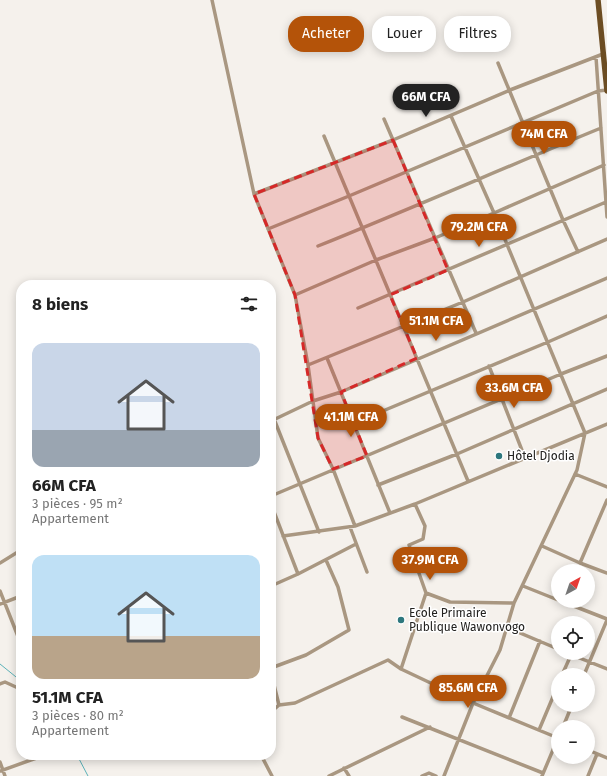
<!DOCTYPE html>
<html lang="fr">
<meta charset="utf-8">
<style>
:root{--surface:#fff;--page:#f2f2f2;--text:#222;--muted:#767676;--accent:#b45309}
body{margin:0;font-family:"Fira Sans",sans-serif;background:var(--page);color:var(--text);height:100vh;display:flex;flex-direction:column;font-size:15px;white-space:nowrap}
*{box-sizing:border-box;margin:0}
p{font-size:13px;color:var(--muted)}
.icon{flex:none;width:22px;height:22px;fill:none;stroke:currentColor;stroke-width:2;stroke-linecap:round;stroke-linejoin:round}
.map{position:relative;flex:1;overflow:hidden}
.panel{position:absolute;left:16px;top:280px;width:260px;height:480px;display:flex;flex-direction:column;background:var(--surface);border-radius:16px;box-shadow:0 2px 10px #0003}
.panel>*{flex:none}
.hud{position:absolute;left:288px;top:16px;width:259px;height:36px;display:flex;gap:8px}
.needle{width:26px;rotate:40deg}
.controls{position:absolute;left:551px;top:564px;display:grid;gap:8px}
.controls a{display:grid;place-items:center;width:44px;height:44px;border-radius:50%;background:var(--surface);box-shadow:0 2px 10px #0003;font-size:20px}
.price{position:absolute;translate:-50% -34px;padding:0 9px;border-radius:14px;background:var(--accent);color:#fff;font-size:13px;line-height:26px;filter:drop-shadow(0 1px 2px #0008)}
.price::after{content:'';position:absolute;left:50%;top:24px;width:12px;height:9px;margin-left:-6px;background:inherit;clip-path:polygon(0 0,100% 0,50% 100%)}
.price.current{background:#222;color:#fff}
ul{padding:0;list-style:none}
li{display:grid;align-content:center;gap:8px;height:212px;padding:0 16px}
li span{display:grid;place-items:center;height:124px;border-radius:12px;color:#555}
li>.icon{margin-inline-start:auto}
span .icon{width:72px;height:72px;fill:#fffc;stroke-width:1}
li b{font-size:17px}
h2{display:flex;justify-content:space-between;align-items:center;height:48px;padding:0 16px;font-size:17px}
.tag{padding:0 14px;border-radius:16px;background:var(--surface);box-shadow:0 2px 10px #0003;font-size:14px;line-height:36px}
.tag.current{background:var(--accent);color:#fff}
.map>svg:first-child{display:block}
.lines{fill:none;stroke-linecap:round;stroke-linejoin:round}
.stream{stroke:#5cb2b9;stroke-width:1}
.minor{stroke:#a99781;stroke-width:3.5}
.primary{stroke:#6c4d23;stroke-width:5.5}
.marked{fill:#d62828;fill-opacity:0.2;stroke:#d62828;stroke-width:3;stroke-dasharray:8 5;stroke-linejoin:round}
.poi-dot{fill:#2d777d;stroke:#fff;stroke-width:1.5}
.labels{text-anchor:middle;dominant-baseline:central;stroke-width:3;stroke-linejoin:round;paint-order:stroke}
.poi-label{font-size:12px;fill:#232220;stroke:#fff;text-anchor:start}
</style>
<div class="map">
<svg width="607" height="776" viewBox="0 0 607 776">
<rect width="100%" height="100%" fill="#f5f1ec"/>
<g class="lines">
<path class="stream" d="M0,664L21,681
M77,755L88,776"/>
<path class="minor" d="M212,0L254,194L295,295L308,365L318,438L333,469L355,526
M596,57L607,217
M498,63L563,220L578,252
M384,119L476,333
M324,136L468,481
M254,194L393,140L510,90L603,54
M268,229L349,196L598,91L607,90
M318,246C412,208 506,167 601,128
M295,295L376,260L435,238L494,213L604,165
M358,308L606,202
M327,358L390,513
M308,365L463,302L607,239
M489,366L525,458
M274,419L319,532
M271,421L313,401L341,392L607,278
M354,423L548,342L607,316
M575,474L607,487
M378,485L457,454L607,389
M271,496L561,374L607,356
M271,504L298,574
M415,504L425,526L423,539L409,545L426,593L450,602L514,603
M350,527L367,572
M283,536L355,526L415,504L607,424
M542,546L580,563L607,573
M0,563L21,550
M580,563L607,500
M271,586L298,574L356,544
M523,586L558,600
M0,591L21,644
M561,601L607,619
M0,604L21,596
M506,627L558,649
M567,653L607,669
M271,668L306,655L349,630L338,587L326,560
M271,668L272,677L279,705
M401,669L426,593
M562,675L571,655
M584,675L607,620
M0,684L5,682L18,688L21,686
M271,712L279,705L295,703L388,660L401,669L473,703L558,738
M402,717L543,773
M509,718L540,641
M563,727L572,705
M539,730L558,685
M588,750L607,758
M261,755L272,776
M0,762L5,776
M344,768L349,776
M0,771L45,755
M329,776L430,727
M422,776L429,773L436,776
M444,776L473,703L500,650L514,603L577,470L585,433L494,213L451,116
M542,776L558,738
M588,776L597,754"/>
<path class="primary" d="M598,0L607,91"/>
</g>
<path class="marked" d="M393,140L448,270L390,295L417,358L341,392L367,456L333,469L318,438L295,295L254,194Z"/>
<g class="poi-dot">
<circle cx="499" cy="456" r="4"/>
<circle cx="401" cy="620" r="4"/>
</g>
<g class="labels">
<g class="poi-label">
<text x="507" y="456">Hôtel Djodia</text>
<text x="409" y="613">Ecole Primaire<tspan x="409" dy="14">Publique Wawonvogo</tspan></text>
</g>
</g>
</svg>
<div class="controls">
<a><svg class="needle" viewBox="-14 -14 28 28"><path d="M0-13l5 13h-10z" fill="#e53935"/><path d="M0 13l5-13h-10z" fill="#767676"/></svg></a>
<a><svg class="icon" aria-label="locate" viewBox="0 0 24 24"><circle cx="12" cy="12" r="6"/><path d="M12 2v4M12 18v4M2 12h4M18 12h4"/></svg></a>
<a>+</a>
<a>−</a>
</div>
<b class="price current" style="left:426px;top:118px">66M CFA</b>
<b class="price" style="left:544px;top:155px">74M CFA</b>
<b class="price" style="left:479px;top:248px">79.2M CFA</b>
<b class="price" style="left:436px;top:342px">51.1M CFA</b>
<b class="price" style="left:514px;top:409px">33.6M CFA</b>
<b class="price" style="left:351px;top:438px">41.1M CFA</b>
<b class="price" style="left:430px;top:581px">37.9M CFA</b>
<b class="price" style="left:468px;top:709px">85.6M CFA</b>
<div class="hud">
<a class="tag current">Acheter</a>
<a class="tag">Louer</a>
<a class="tag">Filtres</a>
</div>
<section class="panel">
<h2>8 biens<svg class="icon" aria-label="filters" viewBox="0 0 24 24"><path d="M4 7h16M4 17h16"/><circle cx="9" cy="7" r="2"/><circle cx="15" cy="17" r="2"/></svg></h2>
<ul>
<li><span style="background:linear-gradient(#c9d6e8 70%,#9aa5b1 0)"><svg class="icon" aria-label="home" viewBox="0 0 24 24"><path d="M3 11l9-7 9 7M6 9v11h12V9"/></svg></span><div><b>66M CFA</b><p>3 pièces · 95 m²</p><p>Appartement</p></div></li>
<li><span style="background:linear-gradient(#bfe0f5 65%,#b9a48a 0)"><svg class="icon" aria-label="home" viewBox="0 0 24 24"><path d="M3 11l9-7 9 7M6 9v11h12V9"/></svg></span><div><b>51.1M CFA</b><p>3 pièces · 80 m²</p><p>Appartement</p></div></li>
</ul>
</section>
</div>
